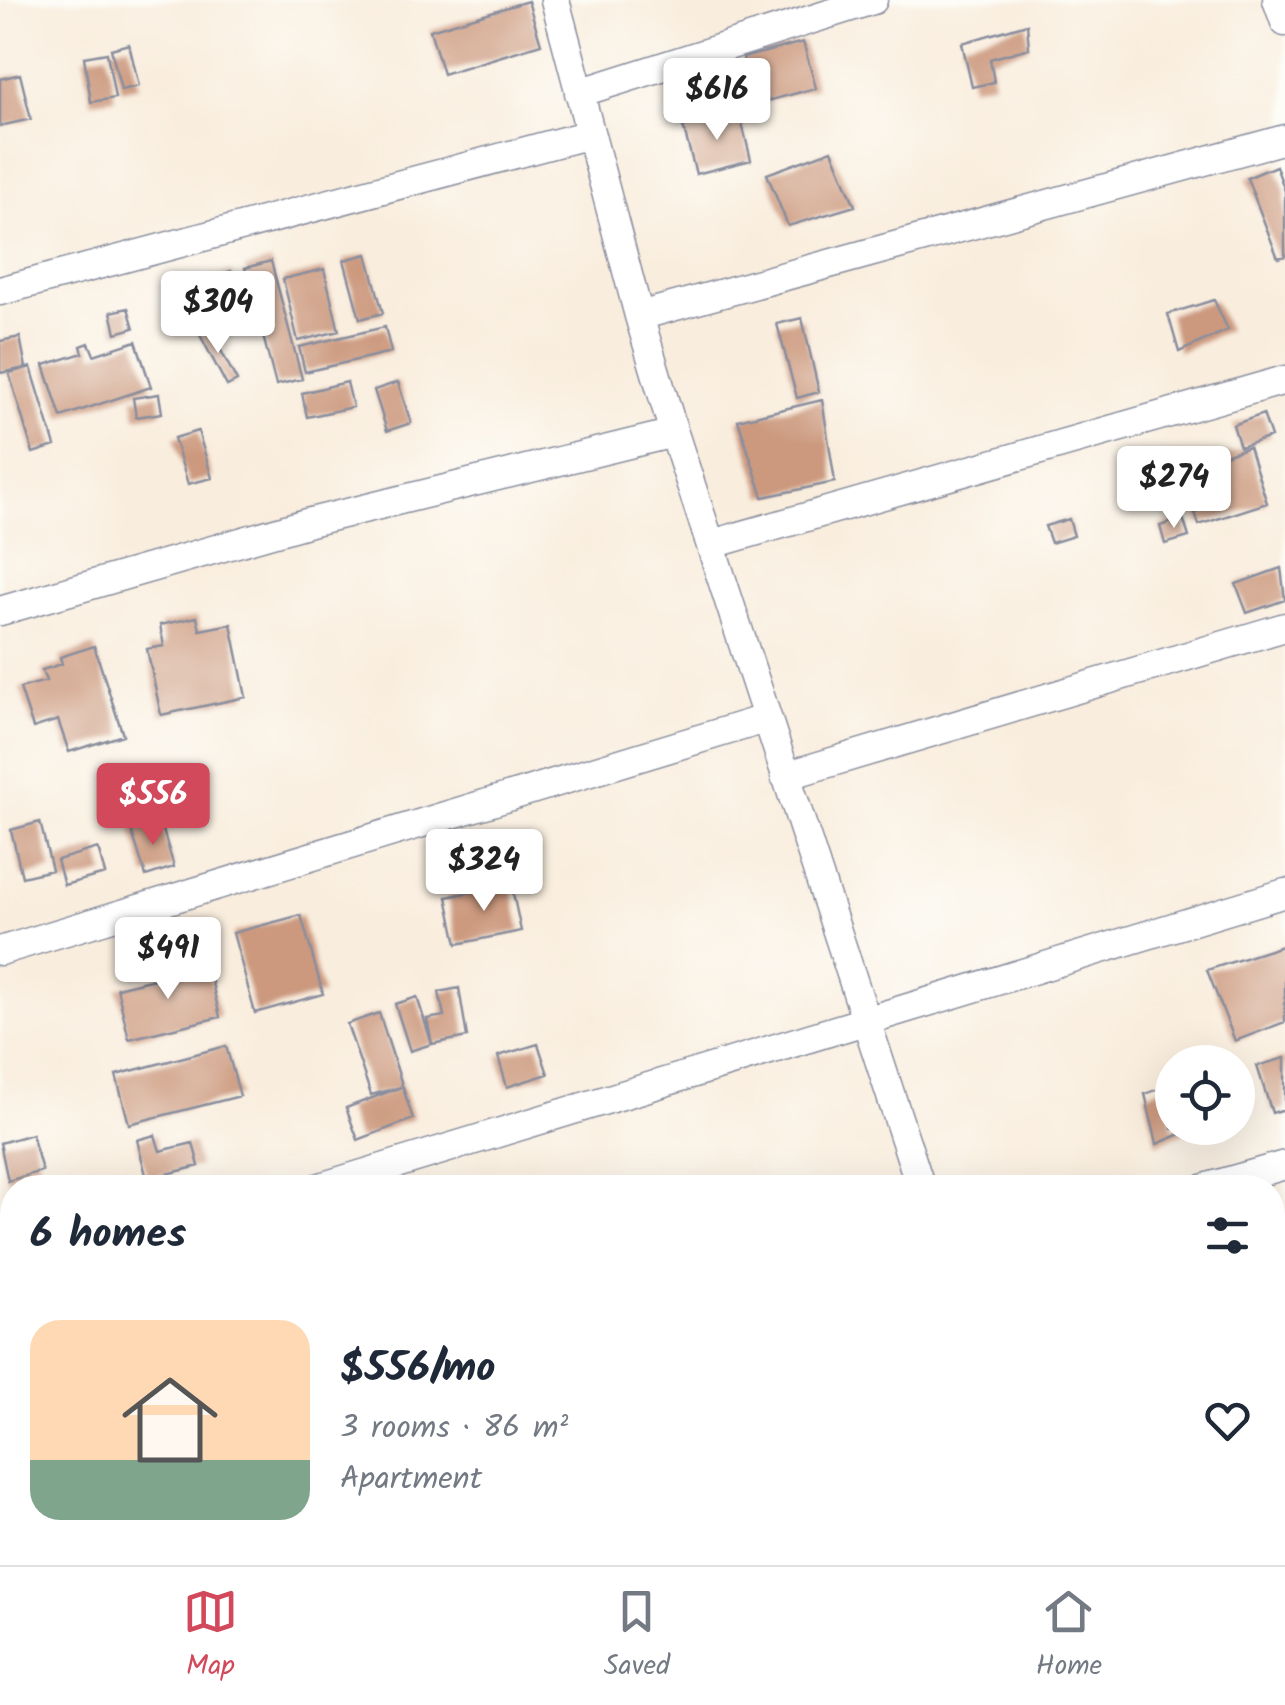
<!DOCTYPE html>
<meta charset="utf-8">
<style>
:root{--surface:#fff;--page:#f6f6f7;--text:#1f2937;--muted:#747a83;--line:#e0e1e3;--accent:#d1495b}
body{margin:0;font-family:Kalam,sans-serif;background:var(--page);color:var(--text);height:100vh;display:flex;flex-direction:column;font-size:38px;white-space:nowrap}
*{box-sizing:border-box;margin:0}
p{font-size:32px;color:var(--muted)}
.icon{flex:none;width:55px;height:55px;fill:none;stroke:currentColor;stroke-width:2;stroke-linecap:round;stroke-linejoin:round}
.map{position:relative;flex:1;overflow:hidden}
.drawer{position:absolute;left:0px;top:1175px;width:1285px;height:390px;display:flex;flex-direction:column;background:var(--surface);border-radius:40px 40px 0 0;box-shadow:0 10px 40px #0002}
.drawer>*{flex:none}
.fabs{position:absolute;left:1155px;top:1045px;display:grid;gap:20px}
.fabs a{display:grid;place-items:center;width:100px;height:100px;border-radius:50%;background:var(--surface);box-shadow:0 10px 40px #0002;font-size:50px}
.price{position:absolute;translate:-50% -85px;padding:0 22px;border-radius:10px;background:#fff;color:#222;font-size:32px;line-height:65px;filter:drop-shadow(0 2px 5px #0008)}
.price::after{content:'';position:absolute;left:50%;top:60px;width:30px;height:22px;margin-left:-15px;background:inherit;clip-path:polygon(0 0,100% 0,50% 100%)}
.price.current{background:var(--accent);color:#fff}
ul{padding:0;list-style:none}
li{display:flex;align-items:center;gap:30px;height:250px;padding:0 30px}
li span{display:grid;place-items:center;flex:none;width:280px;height:200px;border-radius:30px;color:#555}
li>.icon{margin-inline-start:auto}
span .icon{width:120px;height:120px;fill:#fffc;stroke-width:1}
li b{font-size:42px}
h2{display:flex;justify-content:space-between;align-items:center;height:120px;padding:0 30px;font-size:42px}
.dock{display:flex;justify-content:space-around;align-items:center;height:140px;border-top:2px solid var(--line);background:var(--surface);font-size:28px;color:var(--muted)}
.dock a{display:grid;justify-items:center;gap:5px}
.dock .current{color:var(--accent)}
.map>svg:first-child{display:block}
.green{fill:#74ce95;stroke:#487e7a;stroke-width:2.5}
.building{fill:#cc997e}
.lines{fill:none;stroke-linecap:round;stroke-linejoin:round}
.minor-casing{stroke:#8a8e9e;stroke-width:31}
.primary-casing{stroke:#8a8e9e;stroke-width:49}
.minor{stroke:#fff;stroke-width:28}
.primary{stroke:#f8bf6c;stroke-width:45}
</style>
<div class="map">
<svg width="1285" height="1565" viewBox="0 0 1285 1565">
<rect width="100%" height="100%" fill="#fdfcf7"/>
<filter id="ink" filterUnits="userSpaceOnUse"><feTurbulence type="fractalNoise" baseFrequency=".01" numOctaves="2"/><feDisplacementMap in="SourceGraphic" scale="20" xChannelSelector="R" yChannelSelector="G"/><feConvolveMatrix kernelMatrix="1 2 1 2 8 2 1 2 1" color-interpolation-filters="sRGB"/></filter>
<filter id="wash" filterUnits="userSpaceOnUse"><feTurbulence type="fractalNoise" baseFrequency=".0048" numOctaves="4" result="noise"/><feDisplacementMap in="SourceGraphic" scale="40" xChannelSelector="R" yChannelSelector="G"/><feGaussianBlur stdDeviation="2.25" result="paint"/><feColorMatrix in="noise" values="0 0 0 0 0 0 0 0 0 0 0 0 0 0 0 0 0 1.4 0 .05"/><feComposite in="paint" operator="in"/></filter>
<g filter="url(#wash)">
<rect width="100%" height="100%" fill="#f9eddd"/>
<path class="green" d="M914,1553L918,1565H439L435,1553Z"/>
<g id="blocks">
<path class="building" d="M528,1L541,44L443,74L430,30Z
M1027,24L1029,48L990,59L994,82L972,87L962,43Z
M803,42L816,88L756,104L743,58Z
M129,44L139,86L121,90L111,49Z
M107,53L115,98L91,102L84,57Z
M20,74L31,119L0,126V79Z
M739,111L751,160L696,174L683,126Z
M832,150L855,206L788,226L767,174Z
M1276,166L1285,191V256L1278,258L1247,178Z
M367,254L383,313L360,319L344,260Z
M271,261L302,379L276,385L245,268Z
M324,269L339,331L298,341L283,279Z
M231,271L240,293L219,301L210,279Z
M1214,300L1228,330L1179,352L1168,314Z
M128,308L134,328L116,333L111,312Z
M802,318L819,392L797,398L777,324Z
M208,326L237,381L227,386L198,331Z
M385,327L391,352L305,372L299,347Z
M20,337L26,368L0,373V341Z
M136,341L151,387L61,417L44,365L83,353L81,346L89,343L94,355Z
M31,367L55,446L33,453L9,373Z
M347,382L353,407L307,417L302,393Z
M398,382L411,423L387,431L374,390Z
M159,394L162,413L136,417L133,398Z
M822,400L835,482L763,497L738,420Z
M1263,414L1271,437L1240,447L1233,425Z
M198,431L212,478L188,484L174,438Z
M1249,447L1267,503L1199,525L1181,469Z
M1183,518L1189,537L1165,544L1160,526Z
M1069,519L1074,536L1051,543L1045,526Z
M1281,568L1285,600L1247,613L1236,584Z
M197,617L200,630L231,624L246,697L161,715L147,649L164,646L160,625Z
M94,646L123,735L69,752L58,720L33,728L20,688L46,681L42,670L62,664L60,657Z
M160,820L174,867L146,876L131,829Z
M40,822L52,870L22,877L11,830Z
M98,848L105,874L64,885L57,860Z
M511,884L521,931L457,944L447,897Z
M301,915L323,994L255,1013L233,933Z
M1285,945V1022L1235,1041L1207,970Z
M208,966L220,1017L129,1039L117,988Z
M459,988L467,1037L432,1044L427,1019L444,1016L439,992Z
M417,997L432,1044L410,1051L395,1004Z
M379,1013L413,1119L358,1140L346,1108L401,1087L371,1095L347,1024Z
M538,1044L548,1074L507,1087L498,1056Z
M226,1046L240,1096L129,1124L116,1075Z
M1285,1058V1109L1272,1113L1257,1066Z
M1172,1084V1128H1195L1157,1144L1145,1094Z
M32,1134L42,1171L8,1181L0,1143Z
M155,1135L160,1151L193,1143L199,1166L147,1179L137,1140Z
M353,1552H410L413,1565H357Z
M1080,1552H1144L1146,1565H1083Z"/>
</g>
</g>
<g filter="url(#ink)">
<use href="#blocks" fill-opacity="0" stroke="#8a8e9e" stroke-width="2.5"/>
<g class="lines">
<defs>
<path id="minor" d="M555,0L639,316L674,433L921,1188
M1277,0L1285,22
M579,93L873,0
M0,291L590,134
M639,316L1285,139
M712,544L1285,380
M0,611L310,522L674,433
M785,776L1285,627
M0,951L765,719
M317,1188L1285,893
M1205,1188L1285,1165
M0,1278L12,1274
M1272,1414L1285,1410
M1272,1457L1285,1499
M145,1552L149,1565
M1031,1552L1035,1565"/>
<path id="primary" d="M0,1433L12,1475
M35,1552L39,1565"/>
</defs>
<use href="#minor" class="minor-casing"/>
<use href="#primary" class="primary-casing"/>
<use href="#minor" class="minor"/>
<use href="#primary" class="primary"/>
</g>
</g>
</svg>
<div class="fabs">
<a><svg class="icon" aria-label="locate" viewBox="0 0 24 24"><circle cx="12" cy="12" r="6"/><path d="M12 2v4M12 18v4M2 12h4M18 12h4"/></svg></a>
</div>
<b class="price" style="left:717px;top:143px">$616</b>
<b class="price" style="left:218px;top:356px">$304</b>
<b class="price" style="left:1174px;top:531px">$274</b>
<b class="price current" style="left:153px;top:848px">$556</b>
<b class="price" style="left:484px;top:914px">$324</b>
<b class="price" style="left:168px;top:1002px">$491</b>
<section class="drawer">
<h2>6 homes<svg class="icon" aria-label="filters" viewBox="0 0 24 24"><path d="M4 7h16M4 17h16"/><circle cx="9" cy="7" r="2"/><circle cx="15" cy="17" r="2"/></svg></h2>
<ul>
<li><span style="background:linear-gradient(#ffd9b3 70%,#7fa58c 0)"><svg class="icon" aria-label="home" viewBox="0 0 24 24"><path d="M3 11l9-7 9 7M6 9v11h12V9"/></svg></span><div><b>$556/mo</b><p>3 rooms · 86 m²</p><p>Apartment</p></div><svg class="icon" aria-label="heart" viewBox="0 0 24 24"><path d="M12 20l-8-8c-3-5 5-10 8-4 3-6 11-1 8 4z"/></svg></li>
</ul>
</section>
</div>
<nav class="dock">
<a class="current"><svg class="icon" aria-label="map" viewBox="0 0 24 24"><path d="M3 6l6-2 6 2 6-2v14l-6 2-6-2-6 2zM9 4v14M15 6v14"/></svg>Map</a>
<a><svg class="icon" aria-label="saved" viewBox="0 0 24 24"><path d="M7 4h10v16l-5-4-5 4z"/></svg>Saved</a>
<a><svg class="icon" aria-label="home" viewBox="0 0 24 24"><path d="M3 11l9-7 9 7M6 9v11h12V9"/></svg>Home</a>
</nav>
